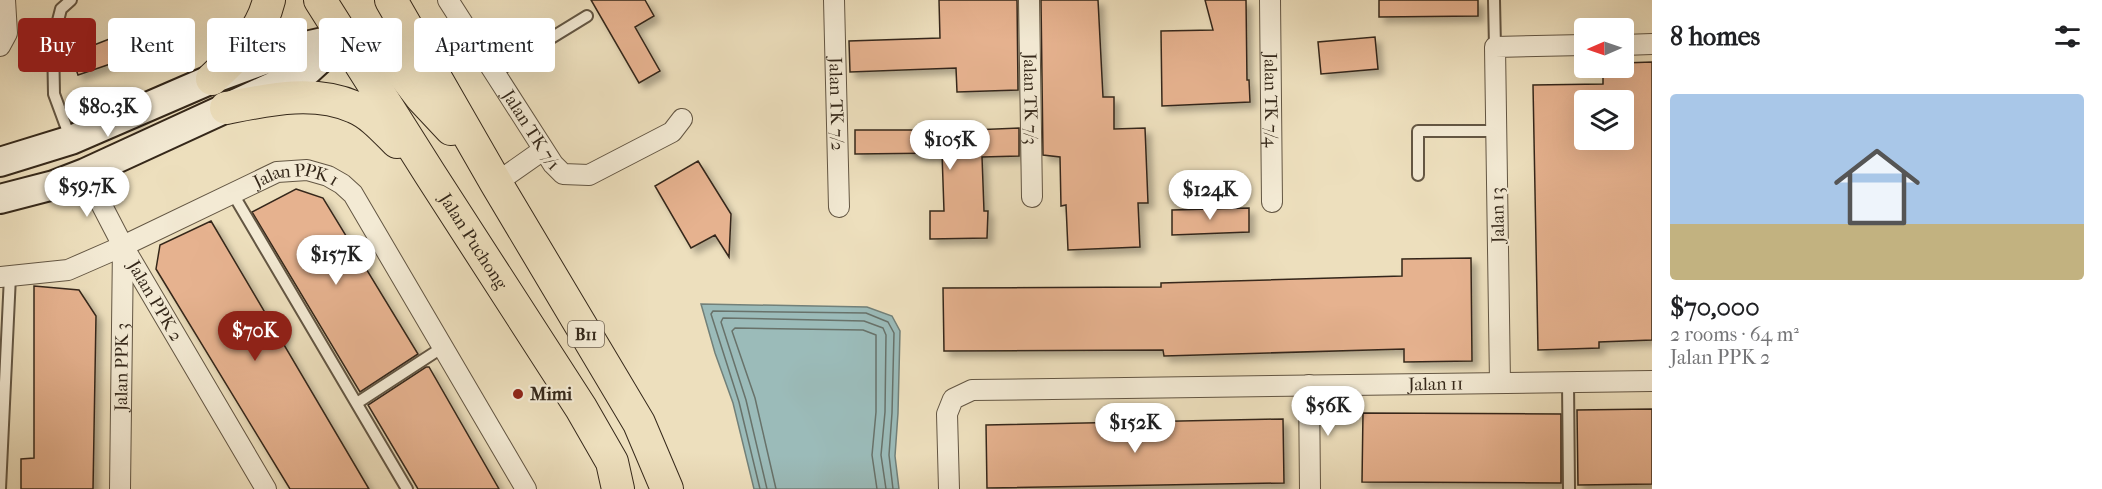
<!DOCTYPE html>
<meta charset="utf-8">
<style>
:root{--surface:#fff;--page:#f6f6f6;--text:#202124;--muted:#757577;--accent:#8f2418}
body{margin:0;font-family:"IM FELL French Canon",serif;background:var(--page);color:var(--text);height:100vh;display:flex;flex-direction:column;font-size:22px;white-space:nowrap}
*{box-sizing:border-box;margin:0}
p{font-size:20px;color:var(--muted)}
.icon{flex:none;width:33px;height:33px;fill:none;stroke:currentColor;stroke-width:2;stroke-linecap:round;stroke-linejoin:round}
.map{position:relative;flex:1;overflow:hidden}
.drawer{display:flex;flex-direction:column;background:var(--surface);width:450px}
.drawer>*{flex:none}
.guide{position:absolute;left:18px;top:18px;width:570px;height:54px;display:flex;gap:12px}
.needle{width:39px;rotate:268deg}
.buttons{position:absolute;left:1574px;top:18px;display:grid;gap:12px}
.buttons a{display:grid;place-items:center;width:60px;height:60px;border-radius:6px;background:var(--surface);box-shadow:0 6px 24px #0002;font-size:30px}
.price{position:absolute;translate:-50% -51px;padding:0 14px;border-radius:21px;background:#fff;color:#222;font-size:20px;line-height:39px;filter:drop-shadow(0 2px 3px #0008)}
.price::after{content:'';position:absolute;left:50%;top:36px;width:18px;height:14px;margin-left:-9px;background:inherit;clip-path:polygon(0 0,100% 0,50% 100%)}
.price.selected{background:var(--accent);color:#fff}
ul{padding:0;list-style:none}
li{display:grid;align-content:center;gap:12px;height:318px;padding:0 18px}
li span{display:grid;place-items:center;height:186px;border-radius:6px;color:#555}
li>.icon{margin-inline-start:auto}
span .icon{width:108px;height:108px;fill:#fffc;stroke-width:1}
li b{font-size:26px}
h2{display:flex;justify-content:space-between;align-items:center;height:72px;padding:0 18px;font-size:26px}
.pill{padding:0 21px;border-radius:6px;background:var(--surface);box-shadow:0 6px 24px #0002;font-size:21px;line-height:54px}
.pill.selected{background:var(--accent);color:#fff}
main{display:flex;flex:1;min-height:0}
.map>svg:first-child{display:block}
.water{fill:#9bbbb9;stroke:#728079;stroke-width:1.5}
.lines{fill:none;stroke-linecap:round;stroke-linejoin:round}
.shore{stroke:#68726a;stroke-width:1.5}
.building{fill:#e6b28f;stroke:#35281a;stroke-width:1.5;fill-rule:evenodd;filter:url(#shadow)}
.service-casing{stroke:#635643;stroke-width:14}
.minor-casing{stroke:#635643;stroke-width:22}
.secondary-casing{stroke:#35281a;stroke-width:32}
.primary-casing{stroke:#35281a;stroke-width:34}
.service{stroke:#f3ead4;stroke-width:10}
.minor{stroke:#f3ead4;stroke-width:20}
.secondary{stroke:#f3ead4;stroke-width:28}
.primary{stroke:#eddfbd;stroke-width:32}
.poi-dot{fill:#8f2418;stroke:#f3ead4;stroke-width:2}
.labels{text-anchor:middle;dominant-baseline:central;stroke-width:4.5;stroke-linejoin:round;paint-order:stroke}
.shield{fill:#f3ead4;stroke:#6e6252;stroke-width:1.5}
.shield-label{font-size:16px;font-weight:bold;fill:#35281a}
.street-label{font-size:18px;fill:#35281a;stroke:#f3ead4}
.poi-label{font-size:18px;font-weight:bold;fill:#35281a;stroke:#f3ead4;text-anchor:start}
</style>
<main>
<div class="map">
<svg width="1652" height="489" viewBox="0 0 1652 489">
<defs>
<filter id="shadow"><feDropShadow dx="5.5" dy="5.5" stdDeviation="3" flood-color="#0004"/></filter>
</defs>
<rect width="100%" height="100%" fill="#eddfbd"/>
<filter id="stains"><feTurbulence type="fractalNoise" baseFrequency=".00333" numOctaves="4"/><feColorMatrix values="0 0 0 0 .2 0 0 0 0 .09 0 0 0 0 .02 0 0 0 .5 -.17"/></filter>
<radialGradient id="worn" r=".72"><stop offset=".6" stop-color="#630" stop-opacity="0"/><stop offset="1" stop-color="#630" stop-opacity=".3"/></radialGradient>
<path class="water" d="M701,304L867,307L892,316L900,331L898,413L895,456L899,489H754L733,403L715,353Z"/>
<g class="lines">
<path class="shore" d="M760,489L739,402L711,314L713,311L866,313L888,322L894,333L892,413L889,455L893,489
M767,489L746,400L721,322L723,318L864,321L883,328L886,335L885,412L881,455L886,489
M776,489L755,398L732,331L735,328L863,330L876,335V412L872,455L877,489"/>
</g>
<path class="building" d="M591,0H645L654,16L635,27L660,71L639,83Z
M939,0H1017L1018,90L957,92L956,68L850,72L849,41L940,38Z
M1041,0H1098L1103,97H1114V129L1145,128L1148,203H1138L1140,247L1068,250L1066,205L1061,206L1060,157L1043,155Z
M1205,0H1246L1247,80H1249L1250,102L1162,106L1161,31L1213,30Z
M1379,0H1478V16L1379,17Z
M117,36L125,59L78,75L71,54Z
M1375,37L1378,69L1321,74L1318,42Z
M1652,62V340L1599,342V348L1538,350L1533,85L1603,84V68H1623V63ZM1584,100H1623V140H1584Z
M1019,128V156L982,157L984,211H988L987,238L930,239V211H944L942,153L855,154V130H926V132Z
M698,161L731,214L729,257L715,235L691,248L655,186Z
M296,189L323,198L418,354L360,392L252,212Z
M1249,208V232L1172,235V210Z
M211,221L369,489H290L156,269L160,245Z
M1471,258L1472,361L1404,362V349L1164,356L1163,350L944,351L943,288L1161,287V283L1402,276V259Z
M34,286L79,290L96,316L93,489H21V459L34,458Z
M426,367H429L499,489H418L368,405Z
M1652,409V484L1578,485L1577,410Z
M1363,413L1561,414V483L1362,482Z
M1283,419L1284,483L987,488L986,425Z"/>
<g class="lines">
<defs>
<path id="service" d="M1494,0L1495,47
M494,73L587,16
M71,140L54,94L53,40L61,9L71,0
M1418,175V131H1496
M233,194L407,489
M1568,382L1569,489
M357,403L443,347
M0,489L10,276"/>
<g id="minor">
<path id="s1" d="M448,0L553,164L563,174L589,175L672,132L682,119"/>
<path id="s2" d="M834,0L839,207"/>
<path id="s3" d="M1029,0L1032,197"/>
<path id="s4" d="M1270,0L1272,202"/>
<path d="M1623,45L1652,44"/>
<path d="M0,46L7,33L5,0"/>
<path id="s5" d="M85,173L123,246L266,489"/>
<path d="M496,183L543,150"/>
<path id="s6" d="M0,277L68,270L123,246L277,172L307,170L328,176L342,184L353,194L526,489"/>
<path d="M1500,383L1495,47L1584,45"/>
<path d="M1309,385L1310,489"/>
<path id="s7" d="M120,489L123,246"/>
<path id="s8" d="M949,489L947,414L953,399L972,390L1652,381"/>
</g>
<path id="secondary" d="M0,162L71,140L212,79L297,48L341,38
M0,199L54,185L85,173L307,71L343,38"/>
<g id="primary">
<path id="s9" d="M320,0L430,174L581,408L612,462L618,489"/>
<path d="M391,0L496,183L639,423L667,489"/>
<path d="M343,38L356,39L379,48L398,67L421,97L451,129"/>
<path d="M212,79C236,56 261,34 269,0"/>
<path d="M226,108C267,100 313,89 354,107C371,114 384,129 397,142"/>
</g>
</defs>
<use href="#service" class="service-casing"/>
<use href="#minor" class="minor-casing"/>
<use href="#secondary" class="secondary-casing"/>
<use href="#primary" class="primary-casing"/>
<use href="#service" class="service"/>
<use href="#minor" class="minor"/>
<use href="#secondary" class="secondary"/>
<use href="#primary" class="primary"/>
</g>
<circle class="poi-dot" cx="518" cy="394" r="6"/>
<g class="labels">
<rect class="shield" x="568" y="321" width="36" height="26" rx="4.5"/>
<g class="shield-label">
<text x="586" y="334">B11</text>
</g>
<g class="street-label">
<text stroke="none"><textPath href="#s3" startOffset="99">Jalan TK 7/3</textPath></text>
<text stroke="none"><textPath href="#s4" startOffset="100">Jalan TK 7/4</textPath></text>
<text stroke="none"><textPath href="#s2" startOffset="104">Jalan TK 7/2</textPath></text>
<text stroke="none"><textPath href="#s1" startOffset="154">Jalan TK 7/1</textPath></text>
<text stroke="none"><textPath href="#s6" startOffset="318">Jalan PPK 1</textPath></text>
<text transform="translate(1498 215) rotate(-91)">Jalan 13</text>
<text stroke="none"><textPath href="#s9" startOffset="286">Jalan Puchong</textPath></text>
<text stroke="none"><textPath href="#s5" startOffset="146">Jalan PPK 2</textPath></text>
<text stroke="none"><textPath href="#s7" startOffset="122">Jalan PPK 3</textPath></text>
<text stroke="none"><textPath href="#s8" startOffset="576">Jalan 11</textPath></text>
</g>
<g class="poi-label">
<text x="530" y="394">Mimi</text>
</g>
</g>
<rect width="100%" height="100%" filter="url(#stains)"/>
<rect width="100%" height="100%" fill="url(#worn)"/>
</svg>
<div class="buttons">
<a><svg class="needle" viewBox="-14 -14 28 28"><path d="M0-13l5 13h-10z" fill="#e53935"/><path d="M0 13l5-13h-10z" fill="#757577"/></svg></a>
<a><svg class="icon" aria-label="layers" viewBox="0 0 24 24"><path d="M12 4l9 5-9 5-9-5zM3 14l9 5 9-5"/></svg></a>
</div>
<b class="price" style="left:108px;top:138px">$80.3K</b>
<b class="price" style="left:950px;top:171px">$105K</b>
<b class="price" style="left:87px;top:218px">$59.7K</b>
<b class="price" style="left:1210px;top:221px">$124K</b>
<b class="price" style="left:336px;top:286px">$157K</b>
<b class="price selected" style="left:255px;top:362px">$70K</b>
<b class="price" style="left:1328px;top:437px">$56K</b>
<b class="price" style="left:1135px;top:454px">$152K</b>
<div class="guide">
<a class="pill selected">Buy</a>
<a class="pill">Rent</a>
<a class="pill">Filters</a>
<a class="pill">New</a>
<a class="pill">Apartment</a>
</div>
</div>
<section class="drawer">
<h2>8 homes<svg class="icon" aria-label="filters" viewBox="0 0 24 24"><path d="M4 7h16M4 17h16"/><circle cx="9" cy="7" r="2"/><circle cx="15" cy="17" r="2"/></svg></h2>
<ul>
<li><span style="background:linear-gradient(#a9c7e8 70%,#c2b280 0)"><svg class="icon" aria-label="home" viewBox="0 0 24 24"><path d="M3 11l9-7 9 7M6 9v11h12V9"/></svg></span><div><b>$70,000</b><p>2 rooms · 64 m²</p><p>Jalan PPK 2</p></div></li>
</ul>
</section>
</main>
